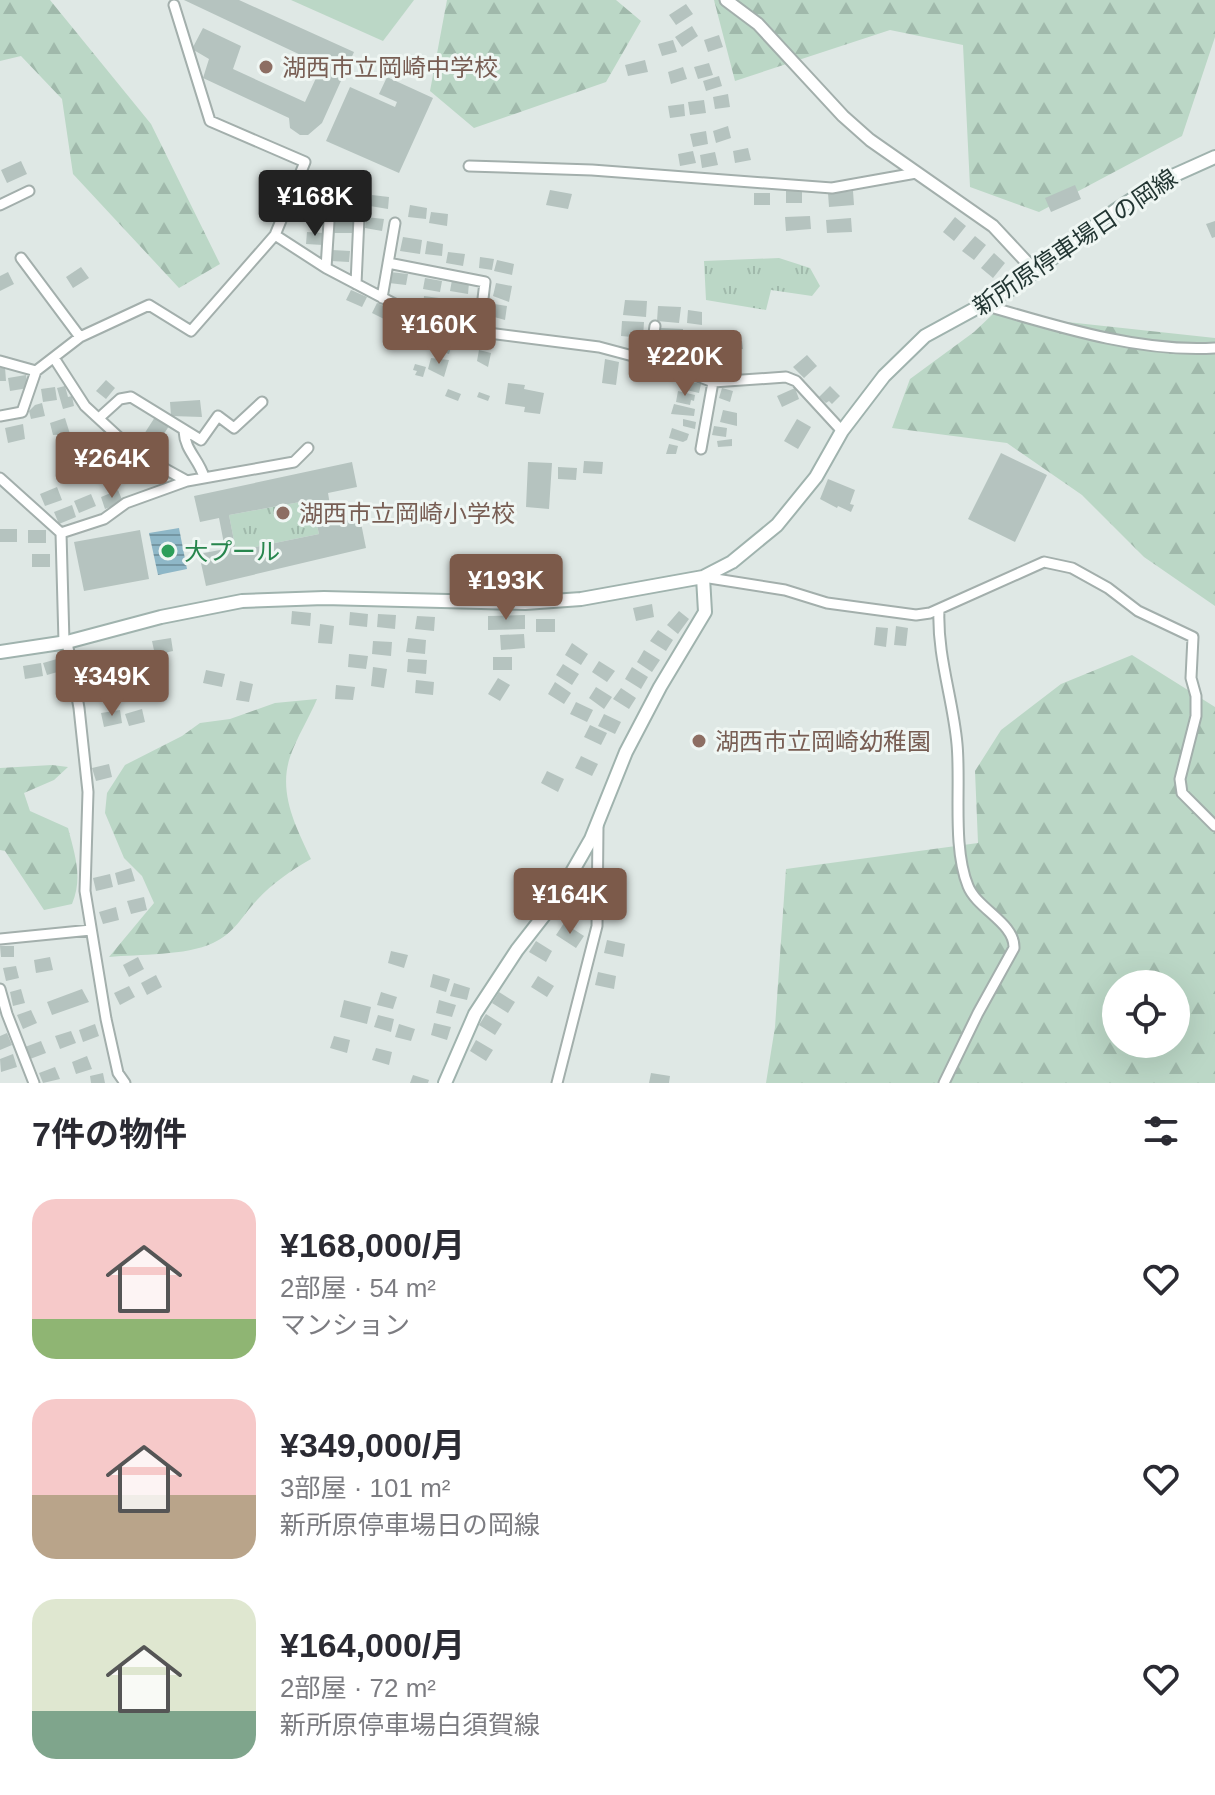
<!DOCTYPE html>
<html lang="ja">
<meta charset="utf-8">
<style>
:root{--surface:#fff;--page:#f2f2f3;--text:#2b2b33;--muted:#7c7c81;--accent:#7c5a4a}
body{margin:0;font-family:Arial,"Noto Sans JP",sans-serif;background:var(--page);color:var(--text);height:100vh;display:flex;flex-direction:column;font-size:30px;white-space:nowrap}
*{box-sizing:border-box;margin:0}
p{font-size:26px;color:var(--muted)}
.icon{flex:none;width:44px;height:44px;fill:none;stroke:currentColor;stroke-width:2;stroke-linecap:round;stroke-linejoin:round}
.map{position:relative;height:1083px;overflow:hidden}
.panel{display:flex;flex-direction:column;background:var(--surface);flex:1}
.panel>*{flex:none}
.controls{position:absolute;left:1102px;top:970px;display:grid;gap:16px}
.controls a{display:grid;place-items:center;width:88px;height:88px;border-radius:50%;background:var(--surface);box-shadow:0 8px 32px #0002;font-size:40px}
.price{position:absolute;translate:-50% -68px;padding:0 18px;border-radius:8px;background:var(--accent);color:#fff;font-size:26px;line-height:52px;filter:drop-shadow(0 2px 4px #0008)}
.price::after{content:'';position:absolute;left:50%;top:48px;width:24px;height:18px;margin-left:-12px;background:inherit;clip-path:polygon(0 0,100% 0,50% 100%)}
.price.current{background:#222;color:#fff}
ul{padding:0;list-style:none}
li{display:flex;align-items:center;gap:24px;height:200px;padding:0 32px}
li span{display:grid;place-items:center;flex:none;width:224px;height:160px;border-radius:24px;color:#555}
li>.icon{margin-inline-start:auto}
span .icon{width:96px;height:96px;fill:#fffc;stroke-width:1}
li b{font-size:34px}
h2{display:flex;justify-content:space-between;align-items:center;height:96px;padding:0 32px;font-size:34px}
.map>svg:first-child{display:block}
.grass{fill:url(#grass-tufts)}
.forest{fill:url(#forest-firs);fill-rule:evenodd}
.pitch{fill:#bbd7c6}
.water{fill:url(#water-rules)}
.building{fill:#b5c3bf;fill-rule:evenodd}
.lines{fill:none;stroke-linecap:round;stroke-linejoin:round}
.minor-casing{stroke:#a3afac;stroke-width:13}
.tertiary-casing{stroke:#a3afac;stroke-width:15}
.secondary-casing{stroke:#a0b3ae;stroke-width:16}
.minor{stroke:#fff;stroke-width:9}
.tertiary{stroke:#fff;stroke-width:11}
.secondary{stroke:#fff;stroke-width:12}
.education-dot{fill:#8d6e63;stroke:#eff6f3;stroke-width:3}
.leisure-dot{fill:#2e9e5b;stroke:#eff6f3;stroke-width:3}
.labels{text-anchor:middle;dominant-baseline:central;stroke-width:6;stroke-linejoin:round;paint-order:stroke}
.education-label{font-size:24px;fill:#785e54;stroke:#eff6f3;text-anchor:start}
.street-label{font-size:24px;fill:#233633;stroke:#eff6f3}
.leisure-label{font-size:24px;fill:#27864d;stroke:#eff6f3;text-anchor:start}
</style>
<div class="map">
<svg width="1215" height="1083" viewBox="0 0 1215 1083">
<defs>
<pattern id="grass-tufts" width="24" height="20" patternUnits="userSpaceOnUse" patternTransform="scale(2)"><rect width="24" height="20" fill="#bbd7c6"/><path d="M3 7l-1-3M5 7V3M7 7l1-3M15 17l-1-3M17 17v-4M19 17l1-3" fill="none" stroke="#a0b9ab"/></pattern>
<pattern id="forest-firs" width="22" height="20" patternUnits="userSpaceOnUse" patternTransform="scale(2)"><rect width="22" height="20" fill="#bbd7c6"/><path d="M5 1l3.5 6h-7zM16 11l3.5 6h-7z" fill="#a0b9ab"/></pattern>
<pattern id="water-rules" width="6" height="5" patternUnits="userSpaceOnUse" patternTransform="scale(2)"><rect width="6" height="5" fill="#8eb7c7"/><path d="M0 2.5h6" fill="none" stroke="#7496a2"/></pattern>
</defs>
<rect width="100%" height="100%" fill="#dfe8e5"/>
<path class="grass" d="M779,258L810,268L820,286L812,296L771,290L766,310L706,300L704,261Z
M311,500L319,534L236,551L229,515Z"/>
<path class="forest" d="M0,0H50L151,124L220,264L179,288L73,174L62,99L21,56L0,61Z
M447,0H616L641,21L606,82L474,128L430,91Z
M714,0H1215V37L1182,136L1039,212L970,187L963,45L890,30L735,81Z
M993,314L1215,338V606L1144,557L1082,495L1007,443L892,428L910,379L974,332Z
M1132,655L1215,707V1083H766L775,1027L786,869L978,843L975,771L1001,730L1061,684ZM1116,984H1176V1044H1116Z
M317,699C309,718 297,737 290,757C278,793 296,827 311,859C290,871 273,883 257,900C242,916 235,933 213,943C186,956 139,954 109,957L154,903L142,876L124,858L105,813L107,793L125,765L182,736L200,723L230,719L275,703Z
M52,765L68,767L54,780L24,793L30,811L68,828C75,855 83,878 72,904L44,910L5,851L0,850V768Z"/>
<path class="pitch" d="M291,0H414L383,41Z"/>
<path class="water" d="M179,528L187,569L158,575L149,533Z"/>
<path class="building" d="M184,0H239L354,52L322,123L308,135H300L290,128L289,118L203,78L209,59L192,49L203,28L241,46L233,69L305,102L322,65Z
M686,4L693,14L676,25L669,15Z
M692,26L698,36L682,47L675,37Z
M719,35L723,47L708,52L704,40Z
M673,40L677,52L662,56L658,44Z
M645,60L648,72L628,76L625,65Z
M709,63L713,75L698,79L694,67Z
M683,67L687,79L671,84L668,72Z
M719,76L722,86L706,91L703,81Z
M387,77L433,98L399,173L326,141L350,87L395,107L397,102L379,94Z
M728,94L730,107L715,109L713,97Z
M704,100L706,113L690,115L688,102Z
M684,104L685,116L670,118L668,106Z
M728,126L731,138L716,143L713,131Z
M706,131L708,144L693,147L690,134Z
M748,148L751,160L735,163L733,151Z
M693,151L696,163L680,166L678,154Z
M715,152L718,165L702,168L700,155Z
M21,161L27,174L7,183L1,170Z
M1075,185L1081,199L1051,212L1045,198Z
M550,190L572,194L568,209L546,205Z
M786,191H802V203H786Z
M853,191L854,205L829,207L828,193Z
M355,192V205H335V193Z
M754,193H770V205H754Z
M372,195L389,197L388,209L370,206Z
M317,196H325L324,215L306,214V200L317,199Z
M410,205L427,208L426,219L408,217Z
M431,212L448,214L447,226L429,223Z
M810,216L811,229L786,231L785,217Z
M334,217L353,221L354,233H333Z
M366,217L384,219L382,231L365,228Z
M955,217L966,226L954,241L943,232Z
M851,218L852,232L827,233L826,220Z
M1215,221V237L1212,238L1206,224Z
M307,232L324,233L323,245L306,244Z
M975,236L986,245L974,260L962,251Z
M403,237L422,240L420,254L400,251Z
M427,241L443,244L442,256L425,254Z
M332,250L350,251L349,262L331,261Z
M448,252L465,254L463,266L446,263Z
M994,253L1005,263L993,278L981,268Z
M480,257L494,259L492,270L479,268Z
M497,260L514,264L512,275L494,271Z
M81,267L89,278L73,288L66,277Z
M8,272L14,284L0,291V276Z
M390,272L408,274L406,285L389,283Z
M425,278L442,281L440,292L423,289Z
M452,280L469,283L468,294L450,291Z
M496,283L512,286L509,302L493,296Z
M351,290L367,297L362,307L346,300Z
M424,296L439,298L437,310L423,308Z
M625,300L647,301L646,317L623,315Z
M450,302L466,305L464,317L448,318Z
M377,303L393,310L388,321L372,313Z
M488,303L507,306L505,320L487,315Z
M658,306L681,307L679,323L657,321Z
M688,310L702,312V325L687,323Z
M622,321L644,322L643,338L621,336Z
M403,324L418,331L411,344L396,337Z
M661,328L683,329L682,345L660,343Z
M428,331L454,338L449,354L423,346Z
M742,341L743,349L733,350L732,342Z
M717,344L718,359L690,361L689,346Z
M479,350L491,353L488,367L477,361Z
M676,350L683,351L682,362L675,361Z
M807,355L817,366L804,378L793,367Z
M431,358L449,360L444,377L428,369Z
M605,359L619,362L616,385L602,383Z
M415,364L426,367L423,377L415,375L417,371L413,370Z
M5,367L6,381H0V368Z
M26,375L28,388L10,391L8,378Z
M106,380L115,388L106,399L96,391Z
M684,380L701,384L699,393L682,389Z
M508,383L525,385L524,389L544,393L540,414L524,412L525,407L505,404Z
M65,386L68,397L72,396L74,406L63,409L57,388Z
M830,386L840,396L832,404L829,401L826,403L819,397Z
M55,387L57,400L43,402L41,389Z
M722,388L733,391L730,402L719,398Z
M795,388L799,399L782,407L777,396Z
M448,389L461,394L458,401L445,396Z
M678,391L695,395L694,401L691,400L690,405L676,402Z
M479,392L490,396L488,401L477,397Z
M200,400L202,417L171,416L170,402Z
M42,403L45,416L31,419L29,411L35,405Z
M674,404L695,409L694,416L671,414Z
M723,410L737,413V426L720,422Z
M155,417L169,426L153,451L139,442Z
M65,418L70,434L53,435L50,423Z
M683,419L696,422L695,429L683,426Z
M797,419L811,427L798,449L784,441Z
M23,424L25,439L8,443L5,428Z
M714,426L727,428L726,437L712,435Z
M672,428L689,434L687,440L683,442L669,438Z
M732,439V446L718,447L717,441Z
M669,444L678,446L676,454H666Z
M1001,453L1047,475L1015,542L968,519Z
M584,461L603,462L602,474L583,473Z
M352,462L357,487L328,493L333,523L360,518L366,548L206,586L199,554L225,549L219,518L200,522L194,496ZM311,500L319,534L236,551L229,515Z
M528,462L552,463L549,509L526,507Z
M558,467L577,468L576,480L558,479Z
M828,479L855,490L850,504L854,505L851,512L838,506L837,508L820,499Z
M57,487L62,500L45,506L40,494Z
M118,490L123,502L105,509L101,497Z
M91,494L96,506L79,513L74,501Z
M72,505L76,517L59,524L54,512Z
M0,529H17V542H0Z
M28,530H46V543H28Z
M140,530L149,579L84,591L74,542Z
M32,554H50V567H32Z
M652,604L654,617L636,621L633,608Z
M292,611L311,613L310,626L291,624Z
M679,611L689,619L678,634L667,625Z
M350,612L368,614L367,627L349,625Z
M378,614L396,615L395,629L377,627Z
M525,615V629L488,630V616Z
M417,616L435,617L434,631L415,629Z
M536,619H555V632H536Z
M320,624L334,626L332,644L318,643Z
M896,626L908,628L906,646L894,645Z
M876,627L888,628L886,647L874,645Z
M658,630L673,640L666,651L650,641Z
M524,634L525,648L501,650L500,635Z
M171,638L173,651L155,655L152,641Z
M408,638L426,640L425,654L406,652Z
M373,641L392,642L391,656L372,654Z
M572,643L588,654L581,665L565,655Z
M644,650L660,660L652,672L637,662Z
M349,654L368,656L366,669L348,667Z
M493,657H512V670H493Z
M57,659L61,671L47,675L43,663Z
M408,659L427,660L426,674L407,672Z
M599,661L615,671L607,682L592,672Z
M41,663L43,676L25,679L23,666Z
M563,664L579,674L572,685L556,675Z
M373,667L387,669L384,688L371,686Z
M632,667L648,677L641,689L625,679Z
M206,670L225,674L222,687L203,683Z
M131,677L134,690L118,694L114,681Z
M498,678L510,685L500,701L488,694Z
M416,680L434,682L433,695L415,693Z
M240,681L253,684L249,702L236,700Z
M555,682L571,693L564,704L548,694Z
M106,684L109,697L90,700L88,687Z
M336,685L355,687L353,700L335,699Z
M596,687L612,697L604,709L589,698Z
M621,688L636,698L629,709L613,699Z
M576,702L593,710L587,722L570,714Z
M142,709L145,722L129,726L125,714Z
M120,710L122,723L104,727L101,713Z
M604,714L621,722L615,734L598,726Z
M590,725L607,733L601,745L584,737Z
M581,756L598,764L592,776L575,768Z
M109,764L112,777L96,781L92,768Z
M547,771L564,779L558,792L541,783Z
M131,868L135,881L118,885L115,873Z
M110,874L113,887L96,891L93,878Z
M144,897L147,910L131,914L127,901Z
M116,907L119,920L103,924L99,912Z
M564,923L584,936L576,948L556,935Z
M607,940L625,944L623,957L604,953Z
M536,941L552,951L546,962L529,952Z
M0,946H14V957H1Z
M391,951L408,955L404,968L388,963Z
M50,957L53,970L36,973L34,960Z
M138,957L144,969L129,977L123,965Z
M16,966L19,978L6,981L3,968Z
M598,972L616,976L614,989L595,985Z
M433,974L450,979L446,992L430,987Z
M156,975L162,987L147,995L141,983Z
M538,976L554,986L547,997L531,987Z
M454,983L470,988L467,1000L450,996Z
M129,986L135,997L120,1005L114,993Z
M21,989L25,1003L13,1006L10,992Z
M82,989L89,1002L52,1015L47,1002Z
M381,992L397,997L393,1009L377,1005Z
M499,992L515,1002L508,1013L492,1003Z
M344,1000L371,1007L367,1024L340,1017Z
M439,1000L456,1005L452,1017L436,1013Z
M31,1010L37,1023L23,1029L17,1015Z
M486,1014L502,1024L495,1035L479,1025Z
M378,1015L394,1019L391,1032L374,1027Z
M434,1023L451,1027L447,1040L431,1035Z
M95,1024L99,1036L83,1042L79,1030Z
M399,1024L415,1029L411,1041L395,1037Z
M71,1031L76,1043L60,1049L55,1036Z
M7,1033L12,1045L0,1050V1036Z
M334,1036L350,1040L347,1053L330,1048Z
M476,1040L493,1050L486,1061L470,1051Z
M41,1041L46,1053L30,1059L25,1047Z
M376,1048L392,1052L389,1065L372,1060Z
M13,1054L17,1067L1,1072L0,1059Z
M87,1056L92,1069L76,1074L72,1062Z
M55,1067L60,1079L43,1083L39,1073Z
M103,1073L105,1083H91L90,1076Z
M651,1073L670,1076L669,1083H649Z
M413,1075L429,1080L428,1083H410Z"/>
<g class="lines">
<defs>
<path id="minor" d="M174,5L210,121L305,162L275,235L326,268
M469,166L592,170L832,188L916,173
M0,205L29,191
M330,206L326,268L425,320L457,329L599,347L674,367L713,382L786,377L796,381L842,431
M21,258L80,337
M388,263L485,282L479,332
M356,284L359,217
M382,298L395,223
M984,305C1056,326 1140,353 1215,348
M54,358L85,406L136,453L187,481L294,462L308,448
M0,361L36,371L80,337L149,305L191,331L275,235
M650,361L655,326
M0,416L22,412L36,371
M99,418L120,399L131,397L201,440L218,416L234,428L262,402
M184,431C185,451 199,459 204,477
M701,449L713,382
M0,478L61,533
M703,577L785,590L827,603L916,615L930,613L1044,562L1072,568L1108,588L1138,611L1193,637L1191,678L1196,696V716L1180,779L1182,793L1215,826
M939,610C937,656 953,699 957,744C961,786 952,847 968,886C977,909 1015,923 1014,948L978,1013L944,1083
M64,642L61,533L104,519L126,503L187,481
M67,642L79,708L88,792L85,891L106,1019L118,1073L125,1083
M0,939L91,930
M0,989L7,1014L34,1083
M557,1083L597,926L598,826"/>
<path id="tertiary" d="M726,0L758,24L843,116L870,140L993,226L1034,270"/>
<path id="secondary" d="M0,652L67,642L161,617L242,601L324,598L525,603L581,599L703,577L732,562L777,525L816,477L842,431L884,376L925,336L1013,288L1116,210L1157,183L1215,157
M445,1083L475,1014L517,950L556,900L591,839L626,752L660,687L705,612L703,577"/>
</defs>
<use href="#minor" class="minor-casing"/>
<use href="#tertiary" class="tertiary-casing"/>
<use href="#secondary" class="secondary-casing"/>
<use href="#minor" class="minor"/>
<use href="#tertiary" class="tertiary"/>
<use href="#secondary" class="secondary"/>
</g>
<g class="education-dot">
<circle cx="266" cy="67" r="8"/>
<circle cx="283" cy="513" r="8"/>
<circle cx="699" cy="741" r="8"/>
</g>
<circle class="leisure-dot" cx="168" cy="551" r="8"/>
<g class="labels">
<g class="education-label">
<text x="282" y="67">湖西市立岡崎中学校</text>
<text x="299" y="513">湖西市立岡崎小学校</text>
<text x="715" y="741">湖西市立岡崎幼稚園</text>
</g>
<g class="street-label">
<text transform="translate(1075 242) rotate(-34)">新所原停車場日の岡線</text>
</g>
<g class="leisure-label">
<text x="184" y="551">大プール</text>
</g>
</g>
</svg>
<div class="controls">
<a><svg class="icon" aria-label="locate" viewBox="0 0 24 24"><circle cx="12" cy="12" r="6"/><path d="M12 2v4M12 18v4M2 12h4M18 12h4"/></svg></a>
</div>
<b class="price current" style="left:315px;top:238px">¥168K</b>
<b class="price" style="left:439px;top:366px">¥160K</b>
<b class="price" style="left:685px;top:398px">¥220K</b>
<b class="price" style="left:112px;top:500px">¥264K</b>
<b class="price" style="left:506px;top:622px">¥193K</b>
<b class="price" style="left:112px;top:718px">¥349K</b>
<b class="price" style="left:570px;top:936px">¥164K</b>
</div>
<section class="panel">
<h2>7件の物件<svg class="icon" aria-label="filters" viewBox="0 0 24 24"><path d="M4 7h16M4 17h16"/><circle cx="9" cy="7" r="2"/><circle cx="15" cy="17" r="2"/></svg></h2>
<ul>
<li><span style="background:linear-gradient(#f6c9c9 75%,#8fb573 0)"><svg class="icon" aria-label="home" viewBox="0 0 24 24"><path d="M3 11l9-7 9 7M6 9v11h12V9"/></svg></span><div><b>¥168,000/月</b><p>2部屋 · 54 m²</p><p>マンション</p></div><svg class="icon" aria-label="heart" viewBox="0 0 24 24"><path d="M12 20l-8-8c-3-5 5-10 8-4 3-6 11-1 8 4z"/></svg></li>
<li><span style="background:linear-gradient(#f6c9c9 60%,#b9a48a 0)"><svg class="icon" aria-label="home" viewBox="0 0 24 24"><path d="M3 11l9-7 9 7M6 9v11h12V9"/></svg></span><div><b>¥349,000/月</b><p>3部屋 · 101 m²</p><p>新所原停車場日の岡線</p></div><svg class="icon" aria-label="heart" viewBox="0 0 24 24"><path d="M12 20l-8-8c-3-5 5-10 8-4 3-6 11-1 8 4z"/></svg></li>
<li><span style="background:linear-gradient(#dfe7d0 70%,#7fa58c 0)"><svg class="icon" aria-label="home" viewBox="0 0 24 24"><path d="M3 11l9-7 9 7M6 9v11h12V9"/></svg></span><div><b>¥164,000/月</b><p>2部屋 · 72 m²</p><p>新所原停車場白須賀線</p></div><svg class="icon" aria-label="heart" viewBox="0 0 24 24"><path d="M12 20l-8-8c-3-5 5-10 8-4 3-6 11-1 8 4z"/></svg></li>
</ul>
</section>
